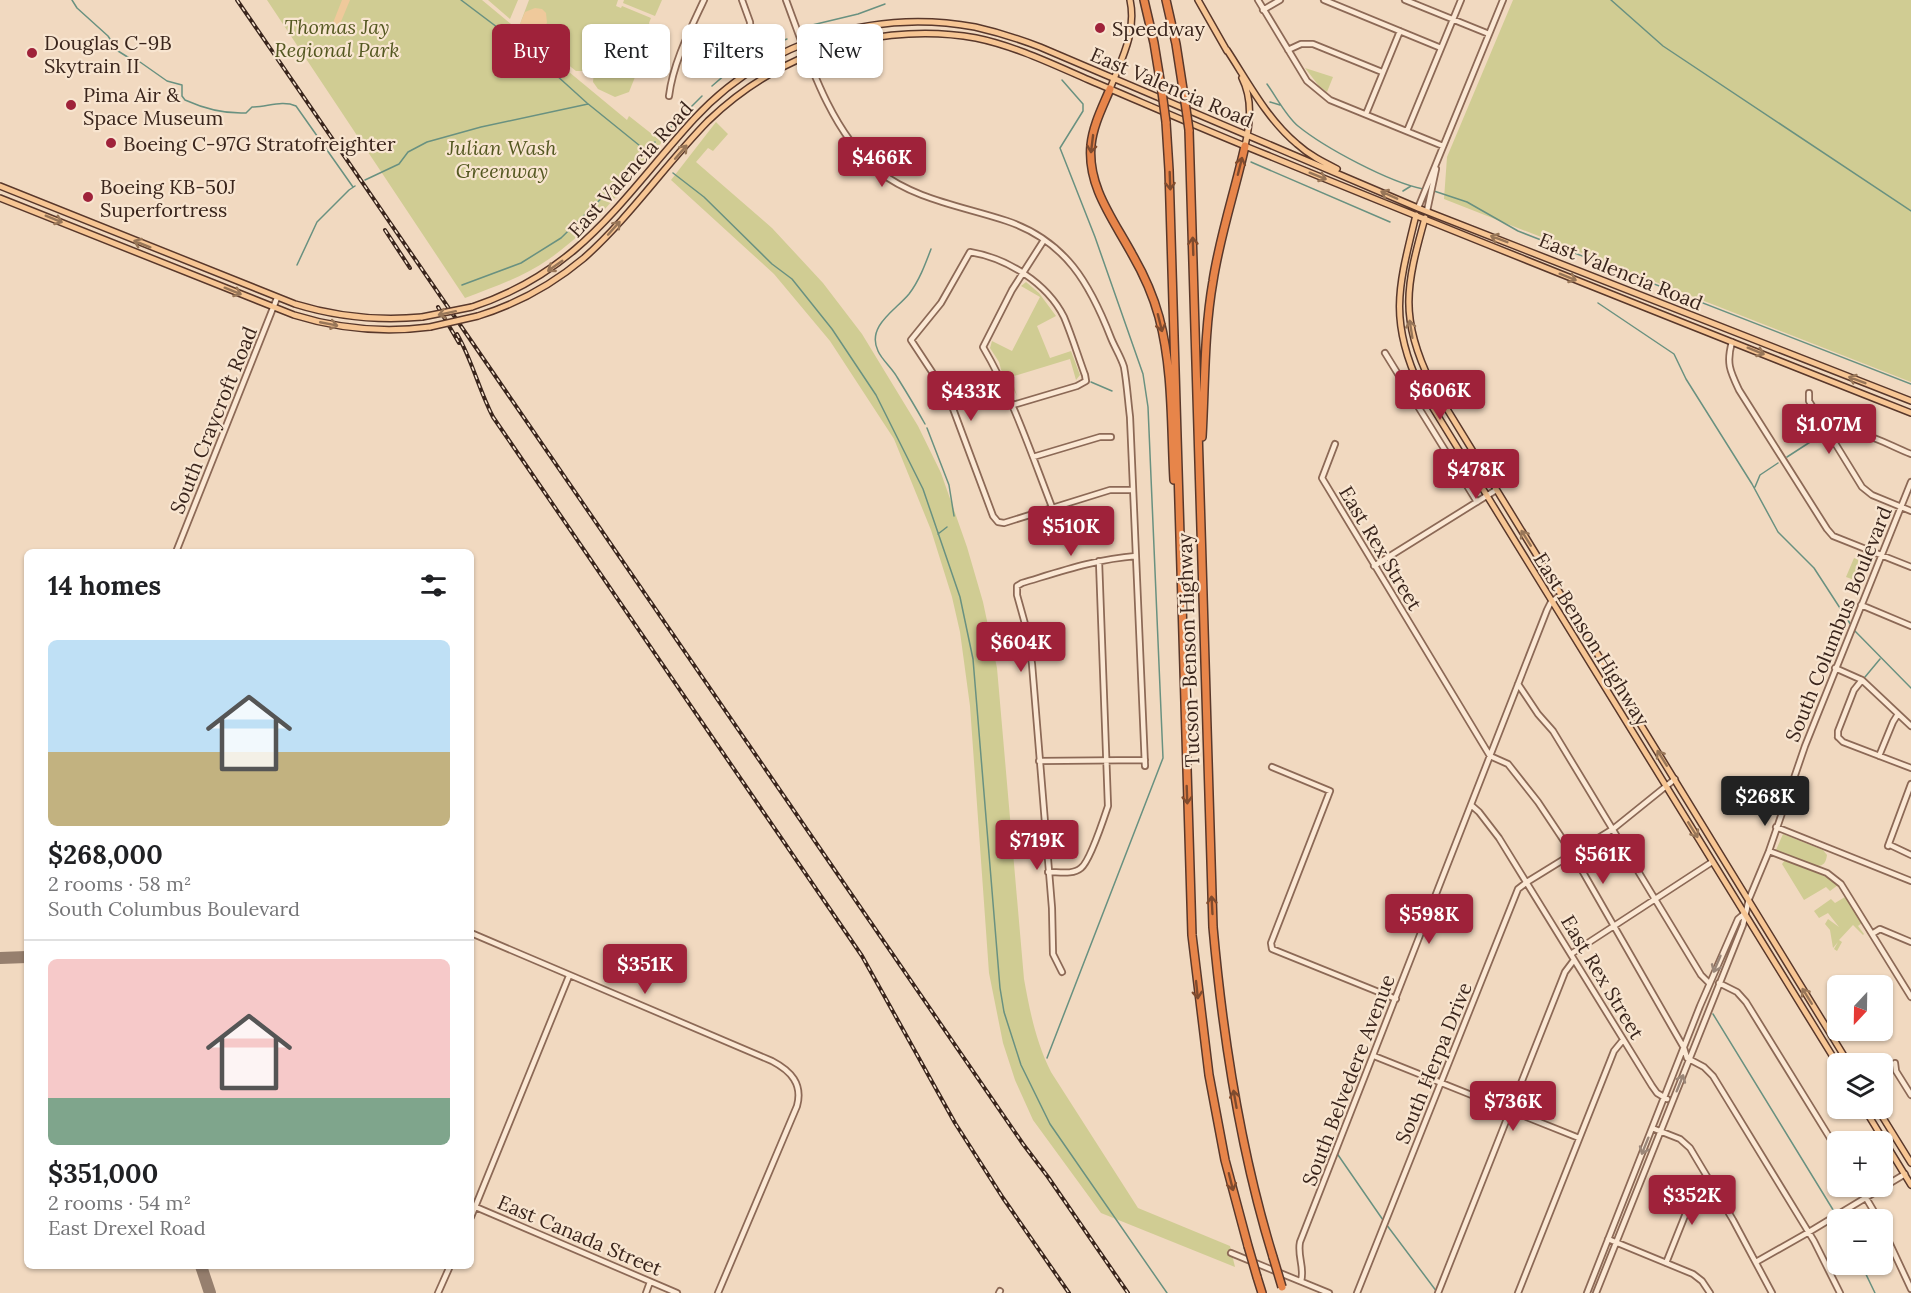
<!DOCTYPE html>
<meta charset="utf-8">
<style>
:root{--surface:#fff;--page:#f2f2f2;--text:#202124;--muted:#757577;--line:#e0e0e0;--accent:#9f223a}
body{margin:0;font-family:Lora,serif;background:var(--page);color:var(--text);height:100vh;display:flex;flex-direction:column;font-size:22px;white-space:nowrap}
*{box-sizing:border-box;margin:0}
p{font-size:20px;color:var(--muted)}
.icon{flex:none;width:33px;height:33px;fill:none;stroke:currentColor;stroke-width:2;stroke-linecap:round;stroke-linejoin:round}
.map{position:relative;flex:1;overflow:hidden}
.side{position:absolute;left:24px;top:549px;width:450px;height:720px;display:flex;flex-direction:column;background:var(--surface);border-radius:9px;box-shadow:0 2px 4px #0004}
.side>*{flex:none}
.banner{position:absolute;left:492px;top:24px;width:570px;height:54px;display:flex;gap:12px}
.needle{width:39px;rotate:202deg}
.buttons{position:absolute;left:1827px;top:975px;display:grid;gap:12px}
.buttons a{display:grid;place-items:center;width:66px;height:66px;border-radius:9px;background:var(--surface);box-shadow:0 2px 4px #0004;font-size:30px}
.price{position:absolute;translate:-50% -51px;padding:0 14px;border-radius:6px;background:var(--accent);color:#fff;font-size:20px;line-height:39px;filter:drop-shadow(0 2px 3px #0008)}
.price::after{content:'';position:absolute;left:50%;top:36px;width:18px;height:14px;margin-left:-9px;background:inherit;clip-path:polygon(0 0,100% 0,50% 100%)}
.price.on{background:#222;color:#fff}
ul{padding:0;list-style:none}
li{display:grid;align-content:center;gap:12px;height:318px;padding:0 24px}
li+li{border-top:2px solid var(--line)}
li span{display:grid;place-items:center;height:186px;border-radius:9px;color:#555}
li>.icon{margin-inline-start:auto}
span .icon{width:108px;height:108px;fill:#fffc;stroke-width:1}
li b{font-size:26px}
h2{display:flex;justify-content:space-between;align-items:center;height:72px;padding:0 24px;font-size:26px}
.tag{padding:0 21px;border-radius:9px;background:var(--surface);box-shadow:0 2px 4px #0004;font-size:21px;line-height:54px}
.tag.on{background:var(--accent);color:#fff}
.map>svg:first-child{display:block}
.green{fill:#d0cc93}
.sand{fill:#efc99b}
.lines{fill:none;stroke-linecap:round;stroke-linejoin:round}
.stream{stroke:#699180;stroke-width:1.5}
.taxiway{stroke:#967f6e;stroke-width:12}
.minor-casing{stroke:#8c6956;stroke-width:8}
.major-casing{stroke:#59382b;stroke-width:8}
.highway-casing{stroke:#59382b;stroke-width:10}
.minor{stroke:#fbe8d4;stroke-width:4.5}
.major{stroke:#f7c694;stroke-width:5}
.highway{stroke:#e7854a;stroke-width:7}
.rail-casing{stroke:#3a251c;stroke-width:4}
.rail{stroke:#f8e5d0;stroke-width:1.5;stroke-dasharray:4.5;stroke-linecap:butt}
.major-bridge-casing{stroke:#59382b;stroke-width:8;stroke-linecap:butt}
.highway-bridge-casing{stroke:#59382b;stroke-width:10;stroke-linecap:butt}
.major-bridge{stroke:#f7c694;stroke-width:5}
.highway-bridge{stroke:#e7854a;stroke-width:7}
.oneway{stroke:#7f4b2e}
.oneway2{stroke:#987658}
.oneway3{stroke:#9a8678}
.poi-dot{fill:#9f223a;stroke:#f8e5d0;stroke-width:2}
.labels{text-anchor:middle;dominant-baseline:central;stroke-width:4.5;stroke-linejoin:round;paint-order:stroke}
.park-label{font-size:20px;font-style:italic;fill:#545821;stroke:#f8e5d0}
.poi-label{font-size:20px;fill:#3a251c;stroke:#f8e5d0;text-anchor:start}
.street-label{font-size:20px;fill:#3a251c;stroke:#f8e5d0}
</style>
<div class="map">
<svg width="1911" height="1293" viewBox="0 0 1911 1293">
<rect width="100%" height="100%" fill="#f1d9c0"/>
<path class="green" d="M267,0H482L627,120L629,116L662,142C627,183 594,228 549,259C523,277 494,287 465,298Z
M488,0H518L510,19Z
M529,0H618L616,6L621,8L622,6L651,18L649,23L653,32L629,92L615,97L598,89L593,82L594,71H576L523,29L520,24Z
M624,0H662L655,16L623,3Z
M1513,0H1911V382L1444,199L1447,157Z
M1305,68L1333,77L1327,92L1319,86Z
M716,122L728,134L713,151L708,148L696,162L772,228L823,283L862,334L918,426L941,473L967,547L983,602L997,668L1024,979C1030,1012 1036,1042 1051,1072L1138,1208L1230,1246L1235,1267L1101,1213L1033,1120L1015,1080L1003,1043L989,973L970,706L960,632L952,597L931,530L894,439L830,341L774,274L671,180Z
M1026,282L1039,293L1056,316L1037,326L1050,358L1071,351L1080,375L1076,380L1070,359L1011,377L1017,396L1005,373H1002L999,362L990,348L992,341L1012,351L1040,297L1021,286Z
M1854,558L1864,562L1857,581L1846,577Z
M1783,834L1823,850L1827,855C1826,862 1824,866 1817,866L1776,850Z
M1785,860L1829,878L1838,885L1830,891L1826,887L1804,900L1782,864Z
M1845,897L1862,923L1858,926L1864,934L1863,935L1853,925L1839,940L1842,942L1837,951L1834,949L1838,942L1833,948L1830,930L1825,924L1828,919L1839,927L1828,913L1819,918L1814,911L1831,899L1835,903Z"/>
<path class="sand" d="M342,0H350L335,36L329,33Z
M535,8L542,9L546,13L547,23L537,33L522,27L520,24L525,12Z"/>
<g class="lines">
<path class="stream" d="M72,0L77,8L108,36L118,51L134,61L140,62L167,81L182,85V96L185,100C205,109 224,114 246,113L252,107C267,107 282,100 296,106L353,187
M461,0L534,55L587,103L650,154
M1611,0L1663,46L1911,211
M808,26L858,14L885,4
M1267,84C1277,98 1286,116 1298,126C1325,148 1389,182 1423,189
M712,86C734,66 758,49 787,39
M1270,102L1280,105
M661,137L702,96
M639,158L655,142
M1251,162L1390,222
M629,169L636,162
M673,173L704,197L772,264L792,279L832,329L876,395L923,489L960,597L973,659L1000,988L1004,1012L1021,1065L1050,1124L1167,1293
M365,180L399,164L408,152L427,142L481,127L588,104
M1403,191L1411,186
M1434,191L1467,202L1518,231L1911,384
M297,265L317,222L349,190L355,186
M462,285L521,263L561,238L615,185
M1598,303L1674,354L1686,379L1752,484L1778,532L1814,568L1851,625
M1091,382L1112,391
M925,424C916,408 907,393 897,377C892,368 882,360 878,351C866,326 896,310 909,294C919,281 925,265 931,249
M927,428L949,485L954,516
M1787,457L1821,435
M1755,487L1760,475L1778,463
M938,534L947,527
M1853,629L1911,688
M1865,677L1880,659
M1713,1014L1835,1213
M1047,1058L1163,758L1148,407L1143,374L1095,237L1060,148L1083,111V104L1062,80
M1336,1152L1383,1220
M1386,1224L1437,1292
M1861,1264L1875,1293"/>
<path class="taxiway" d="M0,958L27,957
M201,1266L210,1293"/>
<defs>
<path id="minor" d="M742,0L750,22L751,40
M786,0C807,56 830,131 877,170C915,200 962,206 1007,221C1066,241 1090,284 1111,338C1115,348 1121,357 1124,367C1127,384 1128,401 1130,417L1145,766
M1258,0L1307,81L1330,100L1443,146
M1324,0L1441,48
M1405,0L1489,34
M1263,10L1280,0
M1288,50L1301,44H1313L1382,72
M669,96C673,63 690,30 704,0
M1366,114L1400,31
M1407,131L1461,0
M1418,208L1503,0
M1427,211L1436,169
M1044,240L1012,290L983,347C1013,398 1031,453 1052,507
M1732,342C1726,363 1730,371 1739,390L1827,529L1833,536L1911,567
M1385,353L1477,502
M1809,393V401L1862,487L1872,495L1911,511
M1013,405L1077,386L1086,381L1085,375C1078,356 1072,336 1064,317C1047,283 1007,258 970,252L941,303L911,340L938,381L952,406L993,516L998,522L1004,523L1110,490H1133
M1831,437C1861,426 1883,443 1911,454
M1335,444L1322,478L1490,756L1508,764L1538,802L1572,853L1684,1048L1687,1058L1704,1067L1713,1076L1814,1241L1840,1293
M1033,457L1100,437H1111
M176,552L277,298
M1374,566L1496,490
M1861,605L1911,626
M1835,668L1862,680L1911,726
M1518,684L1538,714L1553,731L1701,975L1709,983
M1838,737L1843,742L1911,768
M1838,737V731L1854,690L1862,680
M1879,756L1893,722L1898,714
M1039,761L1145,760
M1272,767L1330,791L1271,943L1272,949L1396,999
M1471,805L1479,812L1499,838L1652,1086L1657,1093L1667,1099
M1776,827L1911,881
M1890,845L1911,855
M1888,846L1911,784
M1769,851L1827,873L1841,884L1911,997
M1048,872C1059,872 1073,875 1081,868C1090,861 1104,818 1108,806L1099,561
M471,933L772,1061C791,1071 803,1084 797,1106L718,1293
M1872,934L1880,929L1911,942
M1571,954L1712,862
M1062,972L1053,954L1052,908L1032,664L1027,631L1017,595V586L1022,583C1059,572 1096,559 1136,556
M1719,983L1737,992L1746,1002L1838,1151
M1374,1056L1579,1138
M1895,1063L1896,1071L1911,1095
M1652,1128L1680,1139L1690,1148L1733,1220L1772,1293
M1859,1186L1879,1220
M471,1205L677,1293
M471,1217L569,976
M1882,1227L1911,1289
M1608,1239L1693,1274L1702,1281L1710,1293
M1231,1253L1329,1293
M1756,1262L1809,1232L1905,1174
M1666,1263L1692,1198L1711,1183
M1301,1281C1305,1268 1297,1256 1300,1242L1547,610L1551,602L1561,595
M438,1293L450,1266
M646,1293L650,1282
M999,1293L1000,1291
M1357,1293L1518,889L1527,882L1613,829L1675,779
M1438,1293L1565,972L1574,960
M1518,1293L1614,1051L1623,1040
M1587,1293L1700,1006L1738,919L1744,914
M1596,1293L1743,925L1749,899L1769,851L1805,746L1911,482"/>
<path id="major" d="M1198,0L1227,51
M1227,50C1248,82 1267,119 1297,144C1309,155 1323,162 1337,169
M1242,78C1253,100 1250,123 1245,146
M1110,89C1121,60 1137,32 1130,0
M0,186L295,304C337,317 378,321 422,317
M0,198L294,315C339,329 384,333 430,327
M1416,215C1399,285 1388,319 1420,387L1838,1065
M1425,218C1406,286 1399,318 1431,383L1849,1064
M472,307C581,271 621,199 694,119C765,42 872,8 975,27C997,32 1019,39 1040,47L1418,208L1911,401
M478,316C517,304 553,284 584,258C630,217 665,165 708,121C737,93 772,70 809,55C860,35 922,28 976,38C1015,46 1052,64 1089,80C1148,105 1207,131 1267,155C1481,243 1696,328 1911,413
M1864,1108L1911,1185
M1877,1108L1911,1163"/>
<path id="highway" d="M1144,0L1154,43L1162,92
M1166,0L1176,44L1185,102
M1110,89C1103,106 1093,125 1091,145C1087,186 1113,219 1132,254C1143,273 1153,295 1159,317C1173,369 1171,426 1174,480
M1166,122L1169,170L1192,935L1209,1075L1225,1160L1248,1246
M1189,130L1213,927C1223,1039 1240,1150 1273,1257
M1202,437C1205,385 1204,332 1213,281C1220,235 1235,191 1245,146
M1257,1277L1262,1293"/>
</defs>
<use href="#minor" class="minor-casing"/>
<use href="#major" class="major-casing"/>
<use href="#highway" class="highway-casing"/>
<use href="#minor" class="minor"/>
<use href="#major" class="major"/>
<use href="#highway" class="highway"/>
<defs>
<path id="rail" d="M237,0L1023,1144L1048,1177L1128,1293
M385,230L410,268
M438,307L459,343
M457,334C472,360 479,390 493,417L862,956L955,1123L1003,1198L1069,1293"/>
</defs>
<use href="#rail" class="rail-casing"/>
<use href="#rail" class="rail"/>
<defs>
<path id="major-bridge" d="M422,317L472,307
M430,327L478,316"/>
<path id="highway-bridge" d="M1162,92L1166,122
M1185,102L1189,130
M1248,1246L1257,1277
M1273,1257L1282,1287"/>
</defs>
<use href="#major-bridge" class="major-bridge-casing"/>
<use href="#highway-bridge" class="highway-bridge-casing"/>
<use href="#major-bridge" class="major-bridge"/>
<use href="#highway-bridge" class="highway-bridge"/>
</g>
<defs><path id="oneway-shaft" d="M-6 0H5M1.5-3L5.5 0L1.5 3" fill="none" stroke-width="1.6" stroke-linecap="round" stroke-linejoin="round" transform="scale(1.5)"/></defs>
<g class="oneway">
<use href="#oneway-shaft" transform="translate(1092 144) rotate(97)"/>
<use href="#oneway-shaft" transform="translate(1240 166) rotate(-76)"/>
<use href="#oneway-shaft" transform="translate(1170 181) rotate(88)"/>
<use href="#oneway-shaft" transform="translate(1193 246) rotate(-92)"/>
<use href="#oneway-shaft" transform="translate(1160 323) rotate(76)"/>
<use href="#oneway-shaft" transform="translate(1187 795) rotate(88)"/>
<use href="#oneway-shaft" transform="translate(1212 905) rotate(-93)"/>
<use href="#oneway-shaft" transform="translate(1197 990) rotate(84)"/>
<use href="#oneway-shaft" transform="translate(1235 1099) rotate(-100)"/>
<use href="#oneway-shaft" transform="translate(1231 1182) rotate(76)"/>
</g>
<g class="oneway2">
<use href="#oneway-shaft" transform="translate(681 152) rotate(-49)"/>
<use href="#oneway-shaft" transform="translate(1318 176) rotate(22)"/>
<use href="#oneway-shaft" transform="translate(1389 195) rotate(-156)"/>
<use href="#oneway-shaft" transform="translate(54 219) rotate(22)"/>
<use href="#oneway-shaft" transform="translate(614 228) rotate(-48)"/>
<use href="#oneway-shaft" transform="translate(1499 239) rotate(-159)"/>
<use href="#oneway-shaft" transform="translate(142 244) rotate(-158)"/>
<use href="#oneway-shaft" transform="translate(555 266) rotate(145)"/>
<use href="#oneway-shaft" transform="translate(1568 277) rotate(22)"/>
<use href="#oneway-shaft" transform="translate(233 291) rotate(22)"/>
<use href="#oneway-shaft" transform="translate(447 313) rotate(168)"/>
<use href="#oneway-shaft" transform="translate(329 324) rotate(11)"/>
<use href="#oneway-shaft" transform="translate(1411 329) rotate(-99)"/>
<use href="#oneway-shaft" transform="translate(1756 351) rotate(22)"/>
<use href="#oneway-shaft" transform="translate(1857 380) rotate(-159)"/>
<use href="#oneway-shaft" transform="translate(1526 538) rotate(-122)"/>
<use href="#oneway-shaft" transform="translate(1662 758) rotate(-122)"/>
<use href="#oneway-shaft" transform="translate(1693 830) rotate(58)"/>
<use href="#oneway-shaft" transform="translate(1807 996) rotate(-122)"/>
</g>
<g class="oneway3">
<use href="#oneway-shaft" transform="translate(1717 964) rotate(113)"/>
<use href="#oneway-shaft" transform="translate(1680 1083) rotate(-68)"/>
<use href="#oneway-shaft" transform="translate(1645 1146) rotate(112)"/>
</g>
<g class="poi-dot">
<circle cx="1100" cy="28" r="6"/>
<circle cx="32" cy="53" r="6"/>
<circle cx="71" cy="105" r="6"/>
<circle cx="111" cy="143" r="6"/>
<circle cx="88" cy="197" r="6"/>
</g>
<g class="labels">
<g class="park-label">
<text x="337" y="26">Thomas Jay<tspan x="337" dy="23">Regional Park</tspan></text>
<text x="502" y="147">Julian Wash<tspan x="502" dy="23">Greenway</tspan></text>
</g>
<g class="poi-label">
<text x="1112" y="28">Speedway</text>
<text x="44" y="42">Douglas C-9B<tspan x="44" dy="23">Skytrain II</tspan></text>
<text x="83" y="94">Pima Air &amp;<tspan x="83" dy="23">Space Museum</tspan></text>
<text x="123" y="143">Boeing C-97G Stratofreighter</text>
<text x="100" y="186">Boeing KB-50J<tspan x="100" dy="23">Superfortress</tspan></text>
</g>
<g class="street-label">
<text transform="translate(1172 87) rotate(23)">East Valencia Road</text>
<text transform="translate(630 169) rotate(-48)">East Valencia Road</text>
<text transform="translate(1621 271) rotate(22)">East Valencia Road</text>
<text transform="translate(213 420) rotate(-68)">South Craycroft Road</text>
<text transform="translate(1381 548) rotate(59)">East Rex Street</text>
<text transform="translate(1838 624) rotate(-68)">South Columbus Boulevard</text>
<text transform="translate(1592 639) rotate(58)">East Benson Highway</text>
<text transform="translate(1188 650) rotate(-92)">Tucson–Benson Highway</text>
<text transform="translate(1603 977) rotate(59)">East Rex Street</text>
<text transform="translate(1433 1063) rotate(-68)">South Herpa Drive</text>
<text transform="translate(1348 1080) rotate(-69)">South Belvedere Avenue</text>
<text transform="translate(580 1235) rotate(23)">East Canada Street</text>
</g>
</g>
</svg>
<div class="buttons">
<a><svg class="needle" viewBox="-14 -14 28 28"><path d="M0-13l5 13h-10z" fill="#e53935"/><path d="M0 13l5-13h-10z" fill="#757577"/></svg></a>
<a><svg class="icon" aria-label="layers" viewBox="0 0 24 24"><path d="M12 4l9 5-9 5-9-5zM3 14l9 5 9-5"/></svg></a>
<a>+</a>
<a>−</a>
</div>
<b class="price" style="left:882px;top:188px">$466K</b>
<b class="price" style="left:1440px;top:421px">$606K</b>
<b class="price" style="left:971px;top:422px">$433K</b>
<b class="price" style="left:1829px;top:455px">$1.07M</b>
<b class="price" style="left:1476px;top:500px">$478K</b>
<b class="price" style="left:1071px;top:557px">$510K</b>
<b class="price" style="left:1021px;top:673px">$604K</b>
<b class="price on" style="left:1765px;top:827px">$268K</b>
<b class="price" style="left:1037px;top:871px">$719K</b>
<b class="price" style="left:1603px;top:885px">$561K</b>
<b class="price" style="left:1429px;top:945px">$598K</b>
<b class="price" style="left:645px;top:995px">$351K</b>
<b class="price" style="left:1513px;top:1132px">$736K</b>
<b class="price" style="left:1692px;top:1226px">$352K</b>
<div class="banner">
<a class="tag on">Buy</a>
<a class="tag">Rent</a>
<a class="tag">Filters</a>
<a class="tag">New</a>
</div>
<section class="side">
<h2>14 homes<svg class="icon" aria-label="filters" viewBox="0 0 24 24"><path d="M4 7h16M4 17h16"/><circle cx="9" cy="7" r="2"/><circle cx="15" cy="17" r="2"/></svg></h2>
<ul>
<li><span style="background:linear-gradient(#bfe0f5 60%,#c2b280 0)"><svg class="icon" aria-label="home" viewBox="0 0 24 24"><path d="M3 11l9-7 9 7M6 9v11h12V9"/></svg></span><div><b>$268,000</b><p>2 rooms · 58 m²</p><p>South Columbus Boulevard</p></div></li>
<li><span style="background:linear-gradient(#f6c9c9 75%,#7fa58c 0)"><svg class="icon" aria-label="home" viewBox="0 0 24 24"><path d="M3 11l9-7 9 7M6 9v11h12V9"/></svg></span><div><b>$351,000</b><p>2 rooms · 54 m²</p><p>East Drexel Road</p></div></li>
</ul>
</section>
</div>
